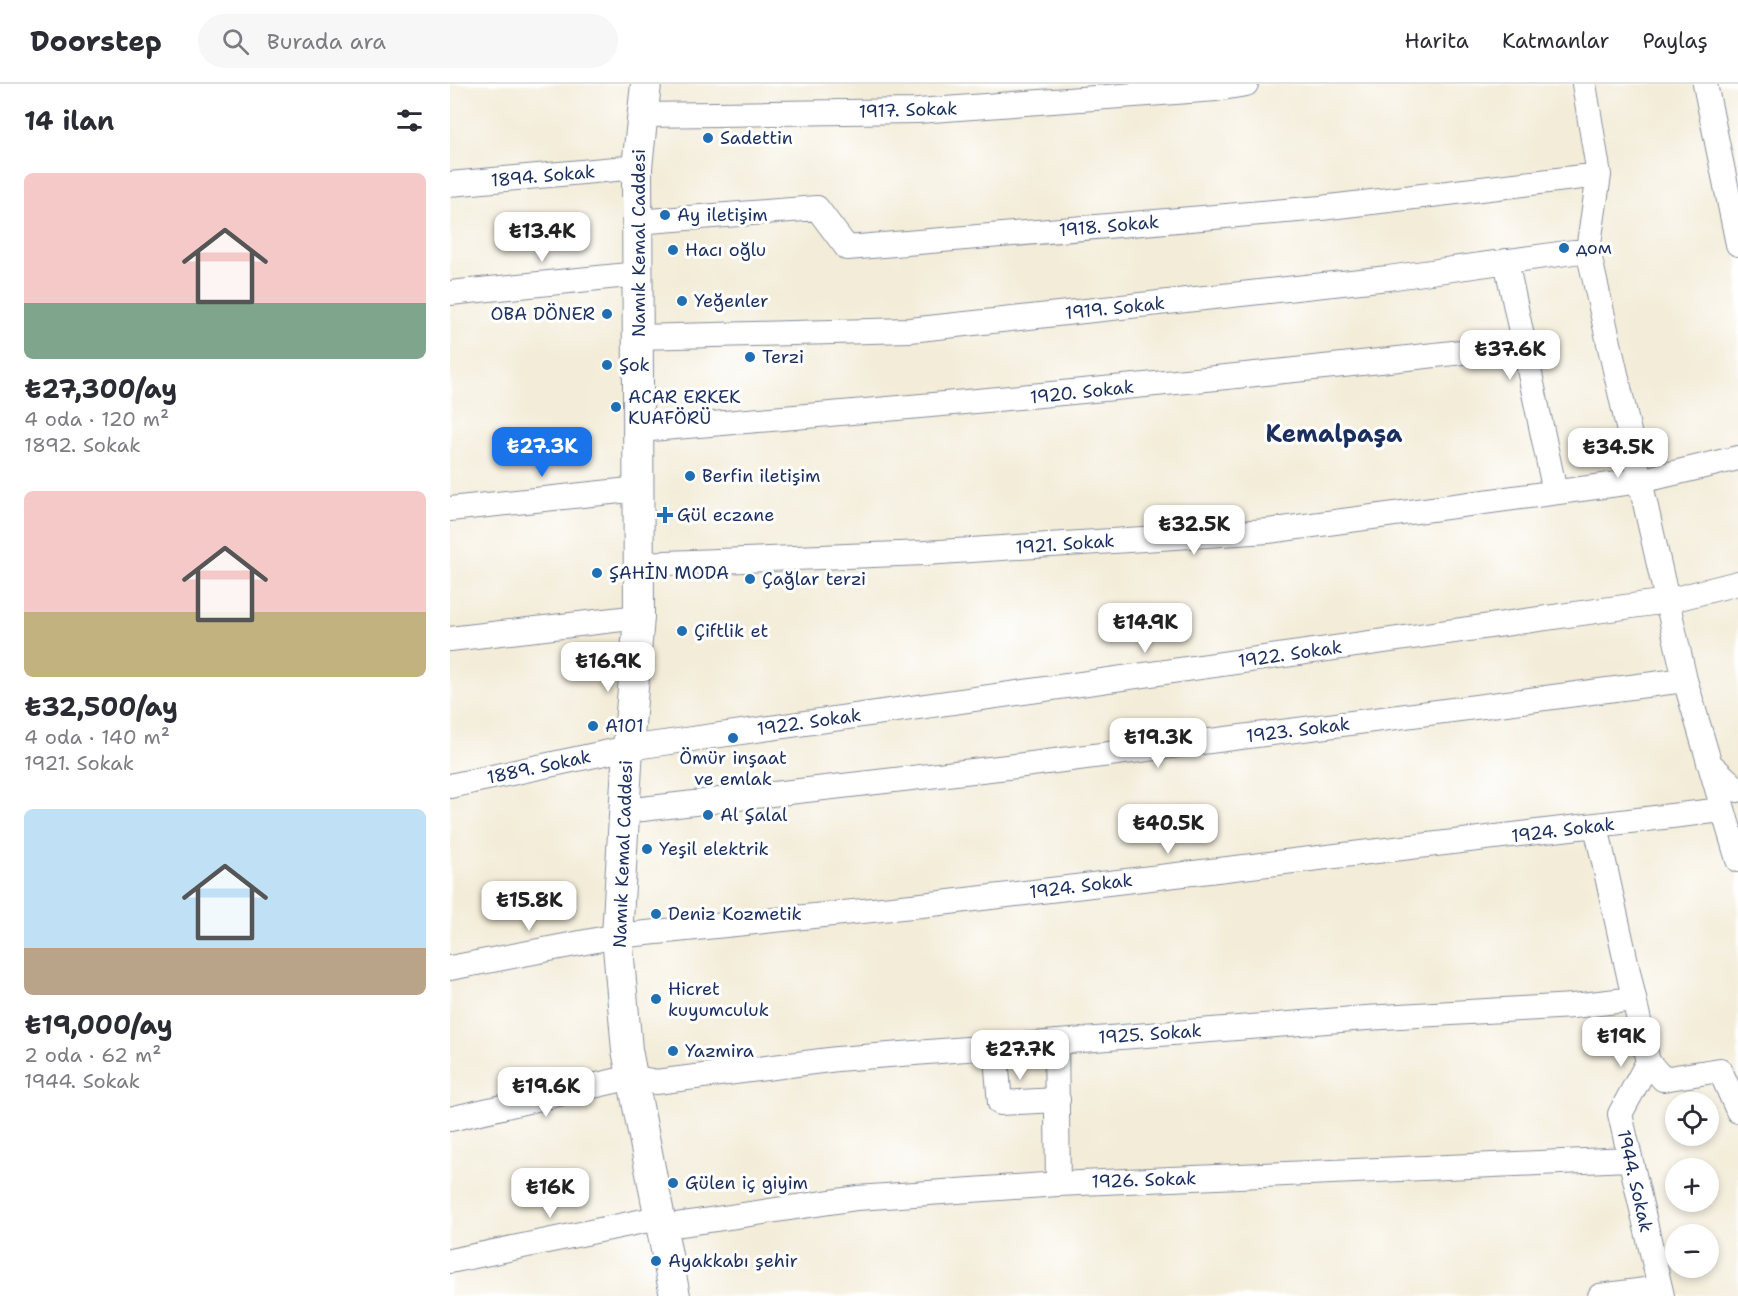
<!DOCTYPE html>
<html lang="tr">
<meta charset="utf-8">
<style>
:root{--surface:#fff;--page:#f7f7f7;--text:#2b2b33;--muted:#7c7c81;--line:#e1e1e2;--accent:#1a73e8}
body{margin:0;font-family:"Shantell Sans",sans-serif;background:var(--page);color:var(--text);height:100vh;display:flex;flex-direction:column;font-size:22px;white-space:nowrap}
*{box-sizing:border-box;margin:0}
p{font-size:20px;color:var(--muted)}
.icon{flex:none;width:33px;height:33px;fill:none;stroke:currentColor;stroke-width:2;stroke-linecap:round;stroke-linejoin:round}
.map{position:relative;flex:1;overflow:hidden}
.sheet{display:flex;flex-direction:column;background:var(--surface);width:450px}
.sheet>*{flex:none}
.fabs{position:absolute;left:1215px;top:1008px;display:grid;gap:12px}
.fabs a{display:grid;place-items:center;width:54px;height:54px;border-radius:50%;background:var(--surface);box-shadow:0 3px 9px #0003;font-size:30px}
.price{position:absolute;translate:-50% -51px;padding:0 14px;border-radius:12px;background:#fff;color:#222;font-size:20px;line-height:39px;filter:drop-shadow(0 2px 3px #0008)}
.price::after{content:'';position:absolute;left:50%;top:36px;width:18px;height:14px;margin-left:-9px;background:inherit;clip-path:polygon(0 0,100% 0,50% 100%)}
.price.active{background:var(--accent);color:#fff}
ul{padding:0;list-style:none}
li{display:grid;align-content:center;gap:12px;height:318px;padding:0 24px}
li span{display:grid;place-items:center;height:186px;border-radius:9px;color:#555}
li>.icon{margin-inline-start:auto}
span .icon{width:108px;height:108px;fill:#fffc;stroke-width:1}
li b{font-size:26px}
h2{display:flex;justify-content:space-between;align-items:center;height:72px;padding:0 24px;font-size:26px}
header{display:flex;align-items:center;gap:36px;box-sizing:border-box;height:84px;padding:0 30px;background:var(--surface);border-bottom:2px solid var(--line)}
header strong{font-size:28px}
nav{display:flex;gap:33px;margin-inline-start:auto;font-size:21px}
.search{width:420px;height:54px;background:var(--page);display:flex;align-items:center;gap:15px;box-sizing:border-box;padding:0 21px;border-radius:33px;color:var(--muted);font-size:22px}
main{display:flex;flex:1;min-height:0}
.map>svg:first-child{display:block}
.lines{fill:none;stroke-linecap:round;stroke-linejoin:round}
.minor-casing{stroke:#878e9b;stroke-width:26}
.tertiary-casing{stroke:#878e9b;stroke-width:32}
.minor{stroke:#fff;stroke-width:24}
.tertiary{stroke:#fff;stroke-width:30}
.poi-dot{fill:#1f6fb2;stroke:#fff;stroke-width:2}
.labels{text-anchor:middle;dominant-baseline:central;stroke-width:6;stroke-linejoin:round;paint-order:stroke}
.street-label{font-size:18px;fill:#1b2f5e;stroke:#fff}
.poi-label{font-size:18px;fill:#1b2f5e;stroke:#fff;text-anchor:start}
.district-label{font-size:24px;font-weight:bold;fill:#1b2f5e;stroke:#fff}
</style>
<header>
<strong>Doorstep</strong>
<div class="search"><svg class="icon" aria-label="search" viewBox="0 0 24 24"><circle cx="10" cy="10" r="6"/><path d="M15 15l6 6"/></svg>Burada ara</div>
<nav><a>Harita</a><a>Katmanlar</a><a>Paylaş</a></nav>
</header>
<main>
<section class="sheet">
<h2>14 ilan<svg class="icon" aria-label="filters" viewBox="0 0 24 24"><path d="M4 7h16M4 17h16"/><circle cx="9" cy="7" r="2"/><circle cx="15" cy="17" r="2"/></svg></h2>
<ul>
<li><span style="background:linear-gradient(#f6c9c9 70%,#7fa58c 0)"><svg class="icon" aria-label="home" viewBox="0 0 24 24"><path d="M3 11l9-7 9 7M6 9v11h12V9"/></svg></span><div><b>₺27,300/ay</b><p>4 oda · 120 m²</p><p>1892. Sokak</p></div></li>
<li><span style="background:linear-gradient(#f6c9c9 65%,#c2b280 0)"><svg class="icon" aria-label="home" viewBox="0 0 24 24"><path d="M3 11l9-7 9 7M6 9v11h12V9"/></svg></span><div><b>₺32,500/ay</b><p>4 oda · 140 m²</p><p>1921. Sokak</p></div></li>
<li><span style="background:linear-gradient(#bfe0f5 75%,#b9a48a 0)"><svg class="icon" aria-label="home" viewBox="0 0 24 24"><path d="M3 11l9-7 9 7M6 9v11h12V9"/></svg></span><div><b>₺19,000/ay</b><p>2 oda · 62 m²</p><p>1944. Sokak</p></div></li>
</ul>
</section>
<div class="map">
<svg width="1288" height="1212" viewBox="0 0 1288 1212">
<rect width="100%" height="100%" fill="#fff"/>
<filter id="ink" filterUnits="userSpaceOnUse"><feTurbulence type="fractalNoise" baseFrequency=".0167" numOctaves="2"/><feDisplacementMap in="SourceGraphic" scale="12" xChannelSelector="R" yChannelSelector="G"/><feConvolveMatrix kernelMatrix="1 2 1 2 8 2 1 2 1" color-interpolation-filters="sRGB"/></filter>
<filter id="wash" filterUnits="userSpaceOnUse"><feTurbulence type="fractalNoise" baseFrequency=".008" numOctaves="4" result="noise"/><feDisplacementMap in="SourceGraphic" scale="24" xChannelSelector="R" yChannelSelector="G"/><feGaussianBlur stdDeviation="1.35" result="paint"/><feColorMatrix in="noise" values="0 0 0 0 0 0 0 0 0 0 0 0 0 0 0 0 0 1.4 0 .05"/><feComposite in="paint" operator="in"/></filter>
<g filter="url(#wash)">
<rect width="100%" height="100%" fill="#f3ecd8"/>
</g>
<g filter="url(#ink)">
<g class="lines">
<defs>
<path id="minor" d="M1134,0L1149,91L1138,166L1235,596L1288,776
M1255,0L1288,160
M192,31L468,27L766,5L796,0
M0,100L187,83
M187,138L367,124L397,164L871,124L1149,91
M1056,177L1105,408
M0,209L188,190
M188,253L460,246L938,194L1138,166
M189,346C484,322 779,295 1074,261
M0,425L189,405
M189,480L475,469L818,447L1190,397L1288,374
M0,555L189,533
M1259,679L1288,706
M0,702L178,664L1217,517L1288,499
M175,727L566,682L1235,596
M1146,742L1198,978L1170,1030L1212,1212
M0,884L167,852L491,819L1272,726
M606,958L608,1100
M545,962L550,1019L608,1016
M1198,978L1213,995L1270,986L1288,1027
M0,1035L182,993L206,998L387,975L916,934L1123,922L1184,915
M212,1143L407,1114L608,1100L1179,1075
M0,1177L208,1134
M1150,1212L1210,1204"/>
<path id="tertiary" d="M196,0L187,83L189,533L178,664L167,852L177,966L225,1212"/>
</defs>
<use href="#minor" class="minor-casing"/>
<use href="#tertiary" class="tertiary-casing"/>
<use href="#minor" class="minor"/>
<use href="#tertiary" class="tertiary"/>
</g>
</g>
<g class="poi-dot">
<circle cx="258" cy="54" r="6"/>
<circle cx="215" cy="131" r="6"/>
<circle cx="1114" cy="164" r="6"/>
<circle cx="223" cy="166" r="6"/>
<circle cx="232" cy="217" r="6"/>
<circle cx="157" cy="230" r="6"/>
<circle cx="300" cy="273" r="6"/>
<circle cx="157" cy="281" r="6"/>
<circle cx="166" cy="323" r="6"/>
<circle cx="240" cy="392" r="6"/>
<path d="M212 422h6v6h6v6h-6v6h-6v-6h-6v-6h6z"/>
<circle cx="147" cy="489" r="6"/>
<circle cx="300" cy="495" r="6"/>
<circle cx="232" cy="547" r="6"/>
<circle cx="143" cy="642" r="6"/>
<circle cx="283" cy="654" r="6"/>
<circle cx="258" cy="731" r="6"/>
<circle cx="197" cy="765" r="6"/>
<circle cx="206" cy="830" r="6"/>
<circle cx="206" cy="915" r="6"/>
<circle cx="223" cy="967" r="6"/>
<circle cx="223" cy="1099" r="6"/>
<circle cx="206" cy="1177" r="6"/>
</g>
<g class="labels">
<g class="street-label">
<text transform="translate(458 26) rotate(-2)">1917. Sokak</text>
<text transform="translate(93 92) rotate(-5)">1894. Sokak</text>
<text transform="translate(659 142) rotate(-5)">1918. Sokak</text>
<text transform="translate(189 159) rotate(-90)">Namık Kemal Caddesi</text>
<text transform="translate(665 224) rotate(-6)">1919. Sokak</text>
<text transform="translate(632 308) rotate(-6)">1920. Sokak</text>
<text transform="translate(615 460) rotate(-4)">1921. Sokak</text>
<text transform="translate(840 570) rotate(-8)">1922. Sokak</text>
<text transform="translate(359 638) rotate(-8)">1922. Sokak</text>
<text transform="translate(848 646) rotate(-7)">1923. Sokak</text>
<text transform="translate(89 683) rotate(-12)">1889. Sokak</text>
<text transform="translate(1113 746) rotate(-7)">1924. Sokak</text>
<text transform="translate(173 770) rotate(-88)">Namık Kemal Caddesi</text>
<text transform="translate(631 802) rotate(-7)">1924. Sokak</text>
<text transform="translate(700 950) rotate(-4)">1925. Sokak</text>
<text transform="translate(694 1096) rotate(-2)">1926. Sokak</text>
<text transform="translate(1185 1097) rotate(77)">1944. Sokak</text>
</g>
<g class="poi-label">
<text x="270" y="54">Sadettin</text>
<text x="227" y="131">Ay iletişim</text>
<text x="1126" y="164">дом</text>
<text x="235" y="166">Hacı oğlu</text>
<text x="244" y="217">Yeğenler</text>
<text x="145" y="230" text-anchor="end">OBA DÖNER</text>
<text x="312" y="273">Terzi</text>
<text x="169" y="281">Şok</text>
<text x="178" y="313">ACAR ERKEK<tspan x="178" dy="21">KUAFÖRÜ</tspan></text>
<text x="252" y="392">Berfin iletişim</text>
<text x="227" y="431">Gül eczane</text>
<text x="159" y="489">ŞAHİN MODA</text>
<text x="312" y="495">Çağlar terzi</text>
<text x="244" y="547">Çiftlik et</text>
<text x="155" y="642">A101</text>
<text x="283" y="674" text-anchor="middle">Ömür inşaat<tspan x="283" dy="21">ve emlak</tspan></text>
<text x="270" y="731">Al Şalal</text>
<text x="209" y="765">Yeşil elektrik</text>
<text x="218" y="830">Deniz Kozmetik</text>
<text x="218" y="905">Hicret<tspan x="218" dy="21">kuyumculuk</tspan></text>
<text x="235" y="967">Yazmira</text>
<text x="235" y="1099">Gülen iç giyim</text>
<text x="218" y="1177">Ayakkabı şehir</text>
</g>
<g class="district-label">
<text x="884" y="350">Kemalpaşa</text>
</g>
</g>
</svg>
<div class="fabs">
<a><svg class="icon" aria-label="locate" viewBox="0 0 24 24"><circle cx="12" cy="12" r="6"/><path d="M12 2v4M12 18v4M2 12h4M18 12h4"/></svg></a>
<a>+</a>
<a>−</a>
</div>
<b class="price" style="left:92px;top:179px">₺13.4K</b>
<b class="price" style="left:1060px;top:297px">₺37.6K</b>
<b class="price active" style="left:92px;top:394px">₺27.3K</b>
<b class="price" style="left:1168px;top:395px">₺34.5K</b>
<b class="price" style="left:744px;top:472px">₺32.5K</b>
<b class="price" style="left:695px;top:570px">₺14.9K</b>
<b class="price" style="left:158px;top:609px">₺16.9K</b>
<b class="price" style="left:708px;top:685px">₺19.3K</b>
<b class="price" style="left:718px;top:771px">₺40.5K</b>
<b class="price" style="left:79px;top:848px">₺15.8K</b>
<b class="price" style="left:1171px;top:984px">₺19K</b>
<b class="price" style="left:570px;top:997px">₺27.7K</b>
<b class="price" style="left:96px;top:1034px">₺19.6K</b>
<b class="price" style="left:100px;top:1135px">₺16K</b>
</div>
</main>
